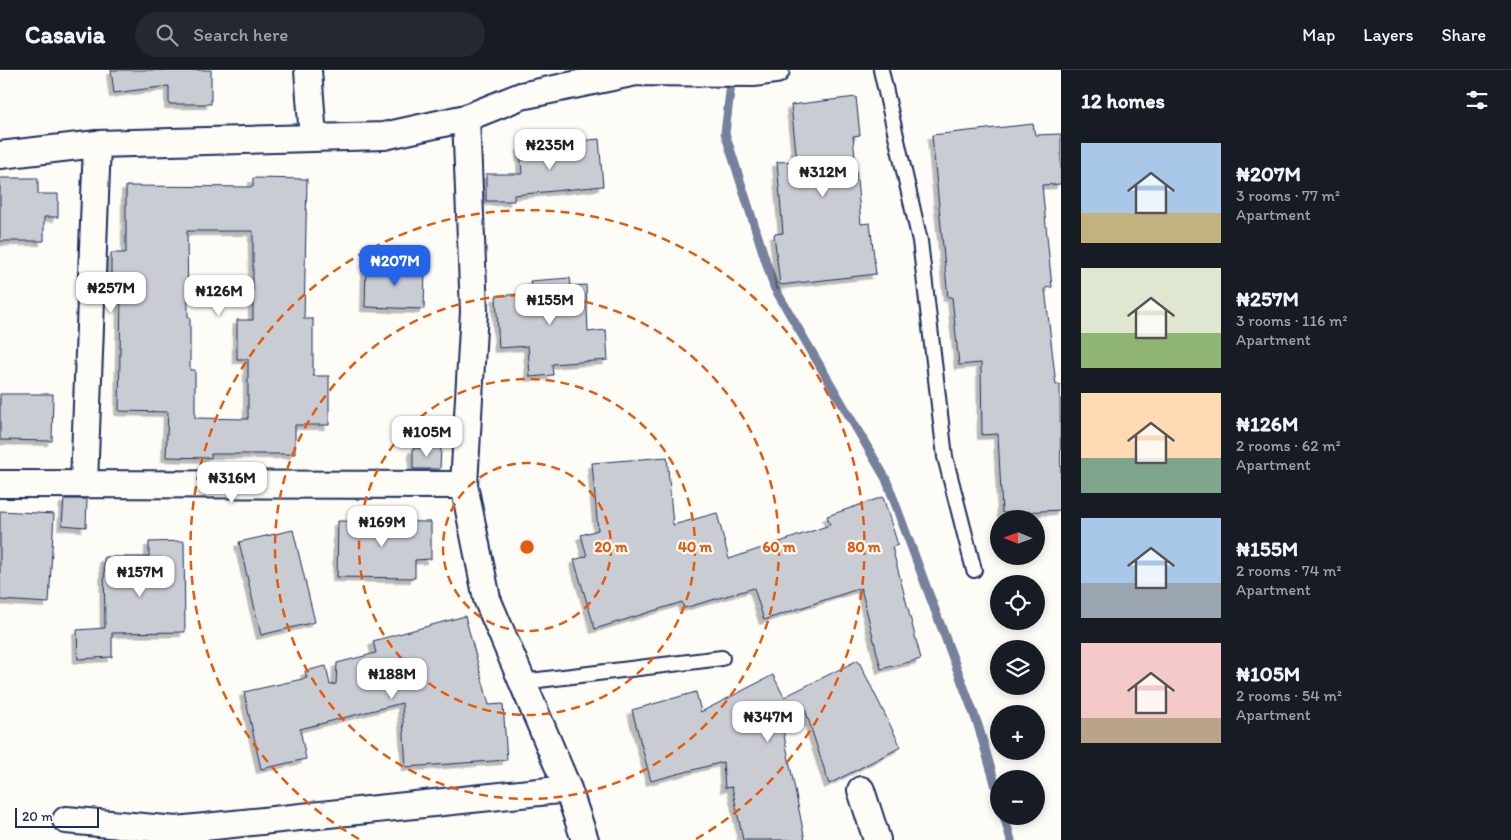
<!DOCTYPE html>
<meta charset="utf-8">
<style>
:root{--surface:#171b24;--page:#242831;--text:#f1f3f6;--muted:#9ea1a6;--line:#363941;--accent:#2563eb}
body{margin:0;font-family:Itim,sans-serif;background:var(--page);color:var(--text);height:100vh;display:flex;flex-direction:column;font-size:19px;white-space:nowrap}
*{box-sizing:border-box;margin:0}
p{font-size:16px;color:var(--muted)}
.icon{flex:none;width:28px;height:28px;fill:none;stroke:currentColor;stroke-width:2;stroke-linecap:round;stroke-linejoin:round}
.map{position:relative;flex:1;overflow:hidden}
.drawer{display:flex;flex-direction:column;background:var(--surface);width:450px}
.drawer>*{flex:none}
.needle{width:32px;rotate:271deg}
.controls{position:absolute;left:990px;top:440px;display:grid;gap:10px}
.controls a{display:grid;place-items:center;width:55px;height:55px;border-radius:50%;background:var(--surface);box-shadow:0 2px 8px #0003;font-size:25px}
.scale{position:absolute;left:15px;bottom:12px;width:84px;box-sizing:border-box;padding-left:5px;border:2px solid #1b2f5e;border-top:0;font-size:14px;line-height:18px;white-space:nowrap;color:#1b2f5e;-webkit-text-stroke:4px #fdfcf7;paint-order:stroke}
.price{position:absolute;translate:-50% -42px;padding:0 11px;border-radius:10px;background:#fff;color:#222;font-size:16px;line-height:32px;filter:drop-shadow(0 1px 2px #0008)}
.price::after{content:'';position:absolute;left:50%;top:30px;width:15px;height:11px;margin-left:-8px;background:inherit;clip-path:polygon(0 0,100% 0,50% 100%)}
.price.selected{background:var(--accent);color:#fff}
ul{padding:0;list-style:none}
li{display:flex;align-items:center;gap:15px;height:125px;padding:0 20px}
li span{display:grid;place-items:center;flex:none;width:140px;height:100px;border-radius:0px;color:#555}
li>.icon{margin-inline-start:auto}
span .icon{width:60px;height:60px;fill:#fffc;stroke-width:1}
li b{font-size:21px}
h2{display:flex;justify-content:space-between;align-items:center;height:60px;padding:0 20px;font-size:21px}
header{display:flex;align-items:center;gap:30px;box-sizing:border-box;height:70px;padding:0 25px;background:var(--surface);border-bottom:1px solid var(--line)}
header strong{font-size:24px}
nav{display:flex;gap:28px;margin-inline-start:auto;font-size:18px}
.search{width:350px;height:45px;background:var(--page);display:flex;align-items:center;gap:12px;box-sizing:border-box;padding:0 18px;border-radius:28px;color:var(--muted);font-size:19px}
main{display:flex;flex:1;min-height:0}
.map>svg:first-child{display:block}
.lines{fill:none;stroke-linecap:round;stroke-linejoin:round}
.stream{stroke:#76819c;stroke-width:9}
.building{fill:#c9ccd3;stroke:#1b2f5e;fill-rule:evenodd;filter:url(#shadow)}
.service-casing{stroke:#1b2f5e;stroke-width:18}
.minor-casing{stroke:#1b2f5e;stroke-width:30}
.service{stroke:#fdfcf7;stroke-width:14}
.minor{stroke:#fdfcf7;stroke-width:26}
.ring{fill:none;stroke:#e8590c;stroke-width:2.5;stroke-dasharray:9 6}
.centre{fill:#e8590c;stroke:#fdfcf7;stroke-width:2.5}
.ring-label{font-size:15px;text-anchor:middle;font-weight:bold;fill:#e8590c;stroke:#fdfcf7;stroke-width:4.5;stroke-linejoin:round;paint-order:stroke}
</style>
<header>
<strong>Casavia</strong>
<div class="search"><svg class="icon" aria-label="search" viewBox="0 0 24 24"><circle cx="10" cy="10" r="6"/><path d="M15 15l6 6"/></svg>Search here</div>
<nav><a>Map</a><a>Layers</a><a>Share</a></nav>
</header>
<main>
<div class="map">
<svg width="1061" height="770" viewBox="0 0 1061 770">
<defs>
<filter id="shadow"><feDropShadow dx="-4.5" dy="4.5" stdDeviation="0" flood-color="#0004"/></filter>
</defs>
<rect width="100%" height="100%" fill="#fdfcf7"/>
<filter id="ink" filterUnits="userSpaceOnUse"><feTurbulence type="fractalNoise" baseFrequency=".02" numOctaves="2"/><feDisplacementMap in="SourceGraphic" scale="10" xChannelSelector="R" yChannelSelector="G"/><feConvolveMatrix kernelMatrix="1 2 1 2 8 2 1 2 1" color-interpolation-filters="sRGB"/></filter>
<g filter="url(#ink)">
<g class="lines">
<path class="stream" d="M732,5L725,63L774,217L886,409L978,655L999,727
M1004,746L1011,770"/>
</g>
<path class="building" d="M111,0H211V34H169V16L114,23Z
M856,27L860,65L853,66L861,154L870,153L876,204L780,215L774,164L783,163L777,92L797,91L791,35Z
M1033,54L1035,65L1061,64V114L1042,115L1052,217L1045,218L1056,315L1060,314L1061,440L1002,443L998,364L982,365L981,293L959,295L952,227H948L932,65Z
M599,69L603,116L514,125V131H486V104H522L520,77Z
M0,108H38V124H58V147H44V171H0Z
M253,108L307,109L304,249H313V306H329V355H295V384H211V388L166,387L168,342L119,341L121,227H111V183H126V116L253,117ZM187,161H253V250H237V289H248V349L195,348V300H190V247H188Z
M366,195L425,198L424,239L365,237Z
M570,208L571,216L586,215L588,262L606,260L608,290L552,294L553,305L530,307L528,276L499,278L496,226L532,223L530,211Z
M0,324H53L52,371L0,370Z
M413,378H441L440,399H413Z
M667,387L673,455L717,443L729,489L830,455L827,446L883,427L898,475L892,477L921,589L881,599L861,518L764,550L754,518L684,538L682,532L595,559L574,490L587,486L581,465L598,460L592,393Z
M64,429H87L86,457L62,455Z
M0,441L54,444L49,533L0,530Z
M338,451L431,452V489L415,490V508L337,507Z
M293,460L315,552L261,565L239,472Z
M184,471L185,562L112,563V587L78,589L77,560L105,558L104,487H149V472Z
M465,546L489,635L503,634L507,690L406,697L402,633L300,659L306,689L261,699L244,622L307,608L305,601L326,596L330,615L336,614L337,593L376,583L373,571Z
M858,590L901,677L829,714L805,639L780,645L805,770H743L732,717L725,718L723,692L651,711L632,640L696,622L701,642L773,605L784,627Z"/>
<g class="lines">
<defs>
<path id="service" d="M881,0L920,171L945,387L974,500
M522,612L722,588"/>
<path id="minor" d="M308,0L313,68
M466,48L474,241L464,415L487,529L568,719L585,770
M0,85L97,74L384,66L466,48L521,26L636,2L755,3L776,0
M84,413L97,74
M0,414L464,415
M861,720L877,770
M66,750L176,760L568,719"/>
</defs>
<use href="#service" class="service-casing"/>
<use href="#minor" class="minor-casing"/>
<use href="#service" class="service"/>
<use href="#minor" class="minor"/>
</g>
</g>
<g class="ring">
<circle cx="527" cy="477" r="84"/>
<circle cx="527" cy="477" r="168"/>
<circle cx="527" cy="477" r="252"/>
<path d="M359 769A337 337 0 1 1 696 769"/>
</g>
<circle cx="527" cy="477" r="8" class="centre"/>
<g class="ring-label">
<text x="611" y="482">20 m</text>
<text x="695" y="482">40 m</text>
<text x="779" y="482">60 m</text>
<text x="864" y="482">80 m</text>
</g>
</svg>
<div class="controls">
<a><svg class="needle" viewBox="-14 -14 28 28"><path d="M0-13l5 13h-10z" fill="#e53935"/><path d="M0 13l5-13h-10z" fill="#9ea1a6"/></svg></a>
<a><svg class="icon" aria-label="locate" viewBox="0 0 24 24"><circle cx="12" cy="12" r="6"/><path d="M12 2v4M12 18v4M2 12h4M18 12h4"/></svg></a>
<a><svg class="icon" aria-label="layers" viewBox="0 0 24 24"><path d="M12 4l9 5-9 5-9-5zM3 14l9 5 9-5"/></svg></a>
<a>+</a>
<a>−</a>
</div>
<div class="scale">20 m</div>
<b class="price" style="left:550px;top:101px">₦235M</b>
<b class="price" style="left:823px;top:128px">₦312M</b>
<b class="price selected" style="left:395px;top:217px">₦207M</b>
<b class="price" style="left:111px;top:244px">₦257M</b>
<b class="price" style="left:219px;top:247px">₦126M</b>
<b class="price" style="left:550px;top:256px">₦155M</b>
<b class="price" style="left:427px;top:388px">₦105M</b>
<b class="price" style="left:232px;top:434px">₦316M</b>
<b class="price" style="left:382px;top:478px">₦169M</b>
<b class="price" style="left:140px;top:528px">₦157M</b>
<b class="price" style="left:392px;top:630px">₦188M</b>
<b class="price" style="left:768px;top:673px">₦347M</b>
</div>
<section class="drawer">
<h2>12 homes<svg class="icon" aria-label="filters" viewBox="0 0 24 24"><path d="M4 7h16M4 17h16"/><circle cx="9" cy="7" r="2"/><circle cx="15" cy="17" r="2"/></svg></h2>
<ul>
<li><span style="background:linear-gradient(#a9c7e8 70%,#c2b280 0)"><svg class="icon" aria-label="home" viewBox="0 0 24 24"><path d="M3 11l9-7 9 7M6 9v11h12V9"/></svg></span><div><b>₦207M</b><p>3 rooms · 77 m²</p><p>Apartment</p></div></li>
<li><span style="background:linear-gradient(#dfe7d0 65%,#8fb573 0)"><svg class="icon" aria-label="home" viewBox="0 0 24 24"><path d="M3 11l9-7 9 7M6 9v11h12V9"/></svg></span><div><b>₦257M</b><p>3 rooms · 116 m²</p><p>Apartment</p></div></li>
<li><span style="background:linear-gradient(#ffd9b3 65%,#7fa58c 0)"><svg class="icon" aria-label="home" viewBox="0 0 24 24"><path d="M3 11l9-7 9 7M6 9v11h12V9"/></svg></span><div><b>₦126M</b><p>2 rooms · 62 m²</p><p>Apartment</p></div></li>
<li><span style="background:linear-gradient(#a9c7e8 65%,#9aa5b1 0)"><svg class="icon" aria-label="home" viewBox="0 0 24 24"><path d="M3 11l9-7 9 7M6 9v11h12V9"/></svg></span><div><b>₦155M</b><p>2 rooms · 74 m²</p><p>Apartment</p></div></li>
<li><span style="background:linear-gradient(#f6c9c9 75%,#b9a48a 0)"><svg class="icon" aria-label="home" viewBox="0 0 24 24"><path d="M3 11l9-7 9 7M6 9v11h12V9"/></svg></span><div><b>₦105M</b><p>2 rooms · 54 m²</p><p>Apartment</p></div></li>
</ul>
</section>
</main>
